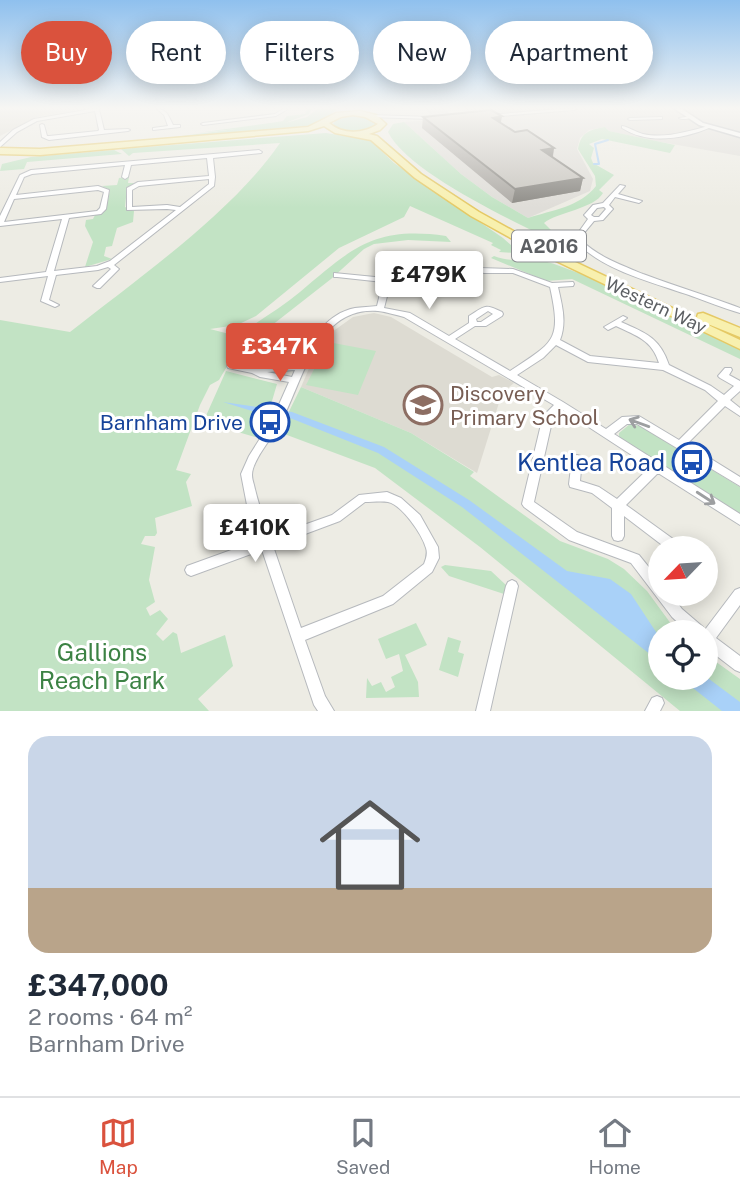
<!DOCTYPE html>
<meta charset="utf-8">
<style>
:root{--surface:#fff;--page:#f6f6f7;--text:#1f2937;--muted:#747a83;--line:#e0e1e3;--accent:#da523d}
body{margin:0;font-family:"Public Sans",sans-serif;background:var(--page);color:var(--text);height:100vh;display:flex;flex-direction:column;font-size:26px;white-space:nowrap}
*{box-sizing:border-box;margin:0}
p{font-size:23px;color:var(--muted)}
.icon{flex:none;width:38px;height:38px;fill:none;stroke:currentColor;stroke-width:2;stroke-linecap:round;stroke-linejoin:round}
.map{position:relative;height:711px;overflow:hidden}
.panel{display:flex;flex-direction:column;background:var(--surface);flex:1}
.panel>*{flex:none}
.top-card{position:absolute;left:21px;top:21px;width:698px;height:63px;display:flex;gap:14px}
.needle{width:46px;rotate:245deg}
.fabs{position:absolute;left:648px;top:536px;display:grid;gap:14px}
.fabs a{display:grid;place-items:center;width:70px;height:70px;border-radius:50%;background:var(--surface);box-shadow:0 4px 18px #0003;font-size:35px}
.price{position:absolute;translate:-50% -60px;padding:0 16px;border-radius:7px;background:#fff;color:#222;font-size:23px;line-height:46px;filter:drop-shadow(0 2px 4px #0008)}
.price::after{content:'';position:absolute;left:50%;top:42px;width:21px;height:16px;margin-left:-10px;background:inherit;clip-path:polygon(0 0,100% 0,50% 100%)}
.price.active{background:var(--accent);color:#fff}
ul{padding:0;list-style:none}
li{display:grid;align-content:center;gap:14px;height:371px;padding:0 28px}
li+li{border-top:2px solid var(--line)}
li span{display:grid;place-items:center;height:217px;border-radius:21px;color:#555}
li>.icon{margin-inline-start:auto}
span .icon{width:126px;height:126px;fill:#fffc;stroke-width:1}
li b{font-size:30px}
.tag{padding:0 24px;border-radius:32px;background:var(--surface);box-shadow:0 4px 18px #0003;font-size:24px;line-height:63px}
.tag.active{background:var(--accent);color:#fff}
.tabs{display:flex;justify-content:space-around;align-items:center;height:98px;border-top:2px solid var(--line);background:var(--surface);font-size:19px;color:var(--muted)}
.tabs a{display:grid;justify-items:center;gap:4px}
.tabs .active{color:var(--accent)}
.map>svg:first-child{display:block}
.industrial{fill:#dfddd8}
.education{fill:#dddbd2}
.green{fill:#c2e3c4}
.water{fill:#a9d1f8}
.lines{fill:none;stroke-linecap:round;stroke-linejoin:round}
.stream{stroke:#a9d1f8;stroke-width:2}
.street-casing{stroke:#b6b9bd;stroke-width:2}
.secondary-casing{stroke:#b5b8bd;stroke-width:3}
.primary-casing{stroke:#e5c965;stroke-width:3}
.street{fill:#fff;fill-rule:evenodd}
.secondary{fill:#fff;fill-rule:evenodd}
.primary{fill:#f8f0ae;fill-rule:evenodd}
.wall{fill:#adaaa5}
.shaded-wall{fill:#8d8b86}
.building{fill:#c9c6c0;stroke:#8d8b86;stroke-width:2}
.oneway{stroke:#9d9fa1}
.labels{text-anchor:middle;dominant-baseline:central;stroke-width:6;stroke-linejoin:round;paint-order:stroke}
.far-street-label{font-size:18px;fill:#5c5f63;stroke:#fff}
.shield{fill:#fff;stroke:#8d8f92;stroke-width:2}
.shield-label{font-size:19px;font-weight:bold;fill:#5c5f63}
.education-label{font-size:21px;fill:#785e54;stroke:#fff;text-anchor:start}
.transit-label{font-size:21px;fill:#164399;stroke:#fff;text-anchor:end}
.near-transit-label{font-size:24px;fill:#164399;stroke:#fff;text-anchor:end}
.near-park-label{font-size:24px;fill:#3c8244;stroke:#fff}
</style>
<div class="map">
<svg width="740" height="711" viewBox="0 0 740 711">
<rect width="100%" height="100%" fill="#edece4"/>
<path class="industrial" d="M426,109H446L449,115H471L464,109H740V156L655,141L609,131L605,127L589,130L580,138L577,149L593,179L590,191L528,218L492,197L461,174L404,122L433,120Z"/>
<path class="education" d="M0,109H82L37,117L0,136Z
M374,313L391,317L492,377L499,375L514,383L502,393L477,473L411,433L301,387L313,359L332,332L353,317Z"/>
<path class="green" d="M307,109H312L309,114L285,123L307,117L317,109H338L314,127L166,138L236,129L197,133L277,122L283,121L287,116L305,114Z
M353,116L366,117L376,123V125C364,133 344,135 333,124L336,120Z
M404,122L461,174L492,197L528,218C552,210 580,207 596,186L595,176L578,149C581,132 589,130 605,127L609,131L675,145L670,153L602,139L589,144L594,148L591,158L593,163L614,175L599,190L603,193C594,209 557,212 544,223L571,250C529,228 410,176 388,132L393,124Z
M326,133L370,140L394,163L503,238L511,245L514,253L499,252L501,250L491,245L493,243L410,206L404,217L339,248L256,316L237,325L210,329L237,336C258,321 281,308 300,292C352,248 374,226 446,236L451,242L408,240L374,244L364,249L331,279L253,340L229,363L219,380L210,385L200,405L176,470L191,474L186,482L192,506L155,518L157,533L155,536H145L141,544L155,547L149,580L155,602L146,608L150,616L160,610L168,619L156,634L163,641L173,632L177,634L181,653L225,635L233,666L198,699L209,711H0V320L70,332C136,280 233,212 280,143L133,153L129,156L121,149Z
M114,150L122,154L27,162L24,169L0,171L2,164L31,157Z
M129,177L128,183H138L127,188L125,207L134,211L133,222L117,228L112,246L106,247L104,256L112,259L85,267L93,242L85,226L86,220L93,219L95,215L106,209L110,190L102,186L117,185L119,178Z
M494,256C519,265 535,256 557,265C620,287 680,320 740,349V359L572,279L546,281L491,258Z
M328,342L376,351L358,395L306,385Z
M226,371L277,384L272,401L255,437L231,430L205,418Z
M301,387L411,433L474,472L470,476L560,541L608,559L624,569L647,591L677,632H660V677H705V654L740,679V711H680L480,547L375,468L287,435L277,436Z
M630,424L640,426L740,487V516L619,438V433Z
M445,565L491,571L506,585L504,594L449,576L441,567Z
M416,623L427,645L405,655L418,682L419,697L366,698L367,678L372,686L381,682L386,692L395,687L391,677L403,671L399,654L386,659L378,639Z
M448,637L461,641L458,652L464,654L458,677L439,670Z"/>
<path class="water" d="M223,402L292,412L384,447L469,500L567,571L610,579L631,594L660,638V662L462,507L378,453L290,418L262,414Z
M705,676L740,702V711H722L679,677Z"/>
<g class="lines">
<path class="stream" d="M594,164H599L595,144L608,140"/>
<defs>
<path id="street" d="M91,109H99L104,130L128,129L130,130L128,131L49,140L42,137L40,125L42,124L44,125L47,136H49L98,131L99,130L95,111L37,121L17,132L0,147V142L13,130L34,119Z
M157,109C167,109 169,117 173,125H180V127L153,130V128L168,126L164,115Z
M283,109H288L276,116L203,125L201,124L203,123L275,114Z
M560,109H576L574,110L488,117L486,116L488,115Z
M371,115L432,117L434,118L432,119L369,117V115Z
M692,116V117C689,119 682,120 679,118Z
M660,117H662V119L630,120L628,119L630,118Z
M622,126C629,127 635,132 643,134C665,139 688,131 709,126L711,127C684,139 648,145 622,128Z
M259,150L262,152L261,153L213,158L215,177L214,186L114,265L119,269L100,288H97L93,286L111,269L108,267L98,270L56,275L49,300L59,305L55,307L41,301L48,276L0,282V278L46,272L62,219L0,226V216L20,175L31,170ZM207,158L209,176L138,182L127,188V210L167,209L176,210L110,261L97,266L54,271L69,218L101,214L106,209L109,190L98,186L16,195L24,177L32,174L125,165L122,177L125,179L128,177L131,165ZM209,179V184L180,207L167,205L132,207V190L139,186ZM98,190L104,192L100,208L97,211L4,222L14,199Z
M620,185L625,186L618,194L642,201L639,203L615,197L609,205L613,209L612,210L603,220L594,221L584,233L582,241C599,257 621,265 643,274C675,286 708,296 740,308V313C723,308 706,301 689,295C651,282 605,271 576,242L575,241L578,233L588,219L584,215L585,214L593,205L603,203ZM604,207L606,209L599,217H594L591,215L597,208Z
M413,252L436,254L480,268L513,269L552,283L573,282L574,284L573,286L558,287C562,305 567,322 560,340L590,356L659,363C652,340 637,336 616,326L608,330L604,327L623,316L627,318L621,322C646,333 660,338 669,365L711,386L724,395L734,386L720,378L718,376L725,368H731L732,370L729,375L740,381V391L730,400L740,408V416L725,406L687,444L740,477V486L637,424H627L614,434L740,514V525L658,473L626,505L680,544L682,548H666L624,516V536L622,540L618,541L614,540L612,536V508L592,493L570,487L569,484L572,459L573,456L577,455L581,456L582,459L580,481L599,487L617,499L650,467L561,409L553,417L534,502L577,532L639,555L660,581V593H670L682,609L703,627L704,631L735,590L740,588V605L716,638L740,656V672L735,670L705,647V632H688L672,617L631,563L569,540L524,507L522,504L543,416L554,405L404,317C396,315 387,312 378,311C316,306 303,382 280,424C273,437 252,460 252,475C252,478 253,482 254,485C258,503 264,520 270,537L332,515L359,495L387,492L401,498L420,515L438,547L439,558L432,572L393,604L305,640L325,696L334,711H318L314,705L262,550L191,576L187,574L185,570L187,566L259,540L247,505L241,474L249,456L273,418L289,382L260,377L252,373L228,368L227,366L228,364L231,363L255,367L298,364C310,341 327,313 355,308C362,307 370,307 377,306L383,282L337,277H334V273L385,278L389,262L400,256ZM414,257L435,258L453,264L448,275H443L442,277L441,289C445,293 454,293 458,289V279L455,277L460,267L484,273H513L550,287C562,341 554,342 510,371L455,339L475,326H486L502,316L503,314L502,312C484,303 485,306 469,316V323L449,336L410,313L384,308L395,265L405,259ZM488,311L493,314L481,322H477L476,319ZM556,345L588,362L663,370L705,390L718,401L679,440L639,416L622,417L606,429L563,402L517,375L543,358ZM295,370L292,377L267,372ZM365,502C372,502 381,501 388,502C402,505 422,534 426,548C428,554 426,559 424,564L383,596L301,628L273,546L340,521Z
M512,580L516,582L518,586L490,711H476L506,586L508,582Z
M657,696L662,698L664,703L660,711H645L652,698Z"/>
<path id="secondary" d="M675,109H682L703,123L740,133V137L699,125Z"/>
<path id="primary" d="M360,111L376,115L386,124L380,130L369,134L377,136L421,174L479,212L535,243L740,340V349L527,247L471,216L415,178L371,140L335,133L324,126L308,131L40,155L0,154V148L40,149L308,127L336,113ZM353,115L365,117L378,124C363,134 343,135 329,123L341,117Z
M703,313L740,328V337L698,320L697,317L698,314Z"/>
</defs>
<use href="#street" class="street-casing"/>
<use href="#secondary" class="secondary-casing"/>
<use href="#primary" class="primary-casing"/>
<use href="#street" class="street"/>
<use href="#secondary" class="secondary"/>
<use href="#primary" class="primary"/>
</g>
<path class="wall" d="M423,117L501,123L515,132L554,148L553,157L583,178L580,191L512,203L422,128Z"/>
<path class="shaded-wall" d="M502,116L500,128L493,118Z
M554,148L552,160L542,150Z
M583,178L580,191L512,203L515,189Z"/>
<path class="building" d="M491,110L502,116L493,118L515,132L527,130L554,148L542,150L583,178L515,189L423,117Z"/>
<defs><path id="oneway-shaft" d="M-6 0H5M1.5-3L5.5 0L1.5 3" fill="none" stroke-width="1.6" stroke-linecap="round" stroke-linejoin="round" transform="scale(1.75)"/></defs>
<g class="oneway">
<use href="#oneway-shaft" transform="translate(639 423) rotate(-160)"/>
<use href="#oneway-shaft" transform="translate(706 498) rotate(33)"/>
</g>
<linearGradient id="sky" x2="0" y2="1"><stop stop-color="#8fc0ee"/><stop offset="0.52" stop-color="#f7f6f3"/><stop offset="1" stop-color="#f7f6f3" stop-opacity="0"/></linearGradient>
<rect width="740" height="208" fill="url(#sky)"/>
<defs>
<symbol id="school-ring" viewBox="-11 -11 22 22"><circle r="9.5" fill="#fff" stroke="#8d6e63" stroke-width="1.5"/><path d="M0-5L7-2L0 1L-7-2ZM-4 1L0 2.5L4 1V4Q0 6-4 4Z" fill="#8d6e63"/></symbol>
<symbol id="bus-ring" viewBox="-11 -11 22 22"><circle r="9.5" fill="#fff" stroke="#1a4fb4" stroke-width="1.5"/><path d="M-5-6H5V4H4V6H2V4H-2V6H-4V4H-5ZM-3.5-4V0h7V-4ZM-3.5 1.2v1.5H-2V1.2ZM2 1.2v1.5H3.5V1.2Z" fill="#1a4fb4"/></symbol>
</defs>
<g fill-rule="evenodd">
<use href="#school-ring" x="401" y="383" width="44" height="44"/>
<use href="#bus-ring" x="248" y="400" width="44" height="44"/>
<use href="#bus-ring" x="670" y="440" width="44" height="44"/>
</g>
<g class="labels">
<g class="far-street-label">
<text transform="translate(656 305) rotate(25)">Western Way</text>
</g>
<rect class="shield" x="512" y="230.5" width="74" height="31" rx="5"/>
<g class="shield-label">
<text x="549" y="246">A2016</text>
</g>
<g class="education-label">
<text x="450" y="393">Discovery<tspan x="450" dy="24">Primary School</tspan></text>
</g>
<g class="transit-label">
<text x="243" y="422">Barnham Drive</text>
</g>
<g class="near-transit-label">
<text x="665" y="462">Kentlea Road</text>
</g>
<g class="near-park-label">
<text x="102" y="652">Gallions<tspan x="102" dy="28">Reach Park</tspan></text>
</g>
</g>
</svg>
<div class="fabs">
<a><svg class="needle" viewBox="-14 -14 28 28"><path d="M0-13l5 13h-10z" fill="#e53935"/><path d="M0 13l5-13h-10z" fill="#747a83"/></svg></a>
<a><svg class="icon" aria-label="locate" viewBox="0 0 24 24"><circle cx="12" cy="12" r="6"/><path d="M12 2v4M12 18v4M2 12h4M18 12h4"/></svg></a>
</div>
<b class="price" style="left:429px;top:311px">£479K</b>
<b class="price active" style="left:280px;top:383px">£347K</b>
<b class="price" style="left:255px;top:564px">£410K</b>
<div class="top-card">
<a class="tag active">Buy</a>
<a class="tag">Rent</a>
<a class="tag">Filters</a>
<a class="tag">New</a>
<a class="tag">Apartment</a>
</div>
</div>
<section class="panel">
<ul>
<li><span style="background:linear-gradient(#c9d6e8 70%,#b9a48a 0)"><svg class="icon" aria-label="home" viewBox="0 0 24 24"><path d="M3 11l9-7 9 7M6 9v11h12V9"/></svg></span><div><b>£347,000</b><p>2 rooms · 64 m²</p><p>Barnham Drive</p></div></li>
</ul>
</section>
<nav class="tabs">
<a class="active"><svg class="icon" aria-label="map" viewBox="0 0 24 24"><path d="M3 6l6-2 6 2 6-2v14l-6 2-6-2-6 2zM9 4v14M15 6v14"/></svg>Map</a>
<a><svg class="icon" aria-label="saved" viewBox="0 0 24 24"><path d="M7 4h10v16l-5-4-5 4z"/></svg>Saved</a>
<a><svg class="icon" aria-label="home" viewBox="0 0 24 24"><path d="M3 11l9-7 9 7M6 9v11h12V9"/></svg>Home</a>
</nav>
